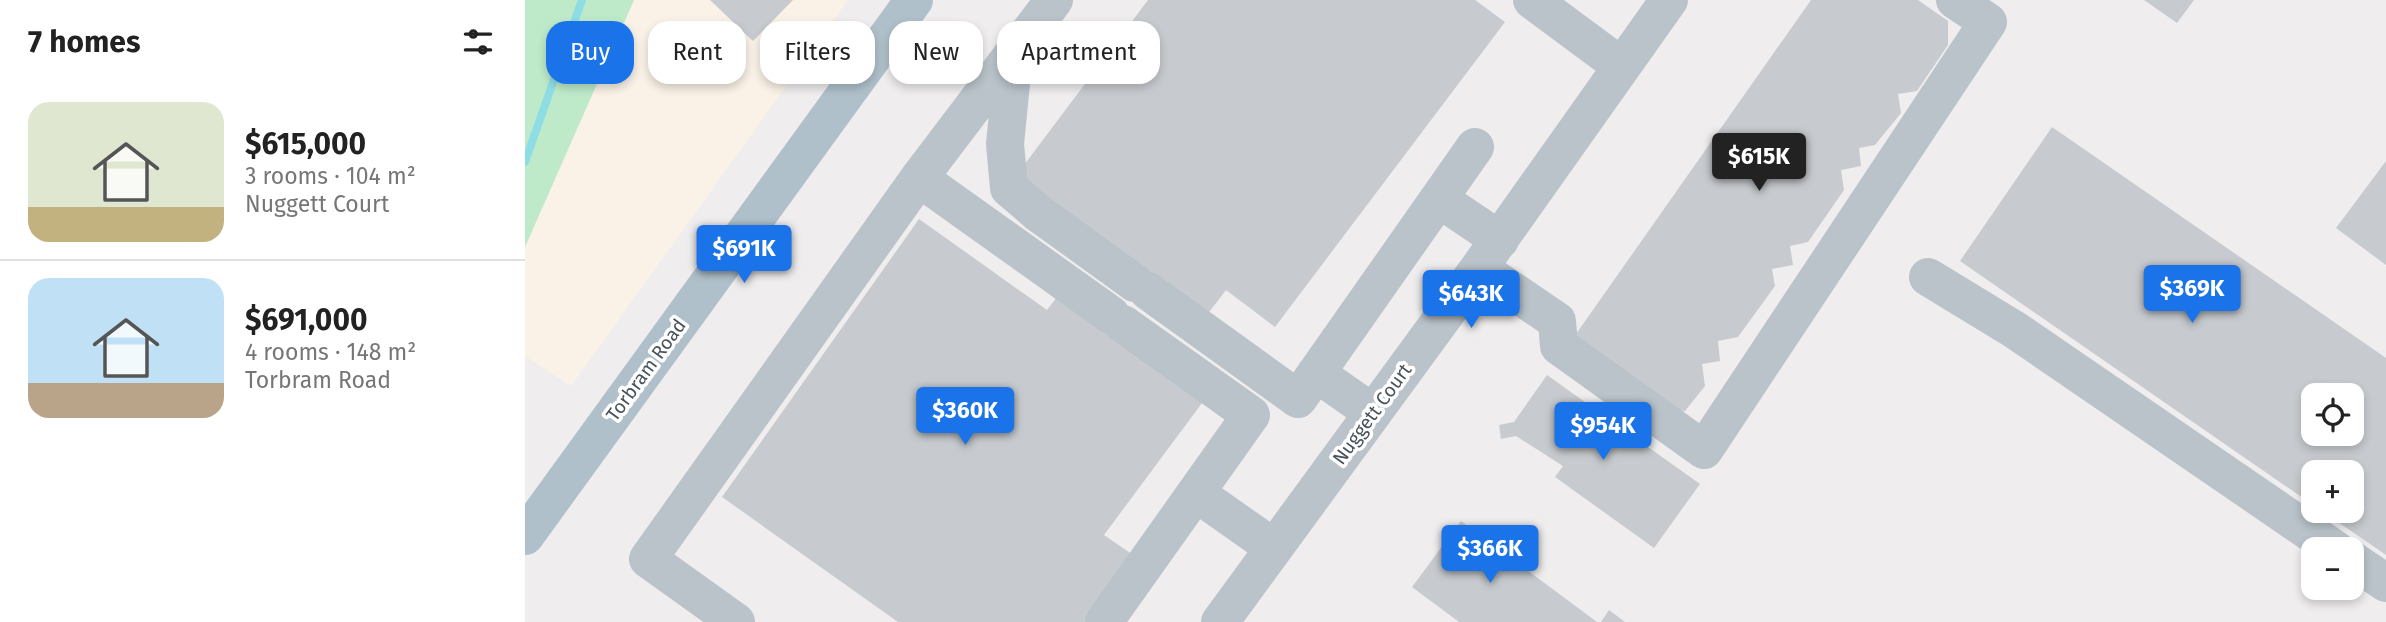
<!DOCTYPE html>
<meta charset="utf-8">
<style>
:root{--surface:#fff;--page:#f2f2f2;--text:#222;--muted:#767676;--line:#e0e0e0;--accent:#1a73e8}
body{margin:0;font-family:"Fira Sans",sans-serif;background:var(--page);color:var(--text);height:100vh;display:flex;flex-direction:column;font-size:26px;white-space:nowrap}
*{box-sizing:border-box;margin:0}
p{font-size:23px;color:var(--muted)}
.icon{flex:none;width:38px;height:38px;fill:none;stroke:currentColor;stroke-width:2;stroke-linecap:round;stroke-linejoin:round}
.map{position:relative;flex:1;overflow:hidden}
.details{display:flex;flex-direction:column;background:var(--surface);width:525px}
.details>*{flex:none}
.banner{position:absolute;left:21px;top:21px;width:665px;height:63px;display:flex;gap:14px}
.buttons{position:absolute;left:1776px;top:383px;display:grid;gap:14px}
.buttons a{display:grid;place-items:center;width:63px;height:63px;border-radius:14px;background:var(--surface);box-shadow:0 4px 10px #0003;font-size:35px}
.price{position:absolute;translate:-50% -60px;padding:0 16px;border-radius:7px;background:var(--accent);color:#fff;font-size:23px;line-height:46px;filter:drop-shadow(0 2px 4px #0008)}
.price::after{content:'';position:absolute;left:50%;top:42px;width:21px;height:16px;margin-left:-10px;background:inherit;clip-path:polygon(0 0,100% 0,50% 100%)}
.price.selected{background:#222;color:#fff}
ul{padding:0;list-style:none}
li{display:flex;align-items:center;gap:21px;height:175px;padding:0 28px}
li+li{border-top:2px solid var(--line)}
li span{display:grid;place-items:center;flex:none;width:196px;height:140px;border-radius:21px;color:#555}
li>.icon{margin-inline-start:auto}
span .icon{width:84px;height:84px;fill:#fffc;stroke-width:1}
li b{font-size:30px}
h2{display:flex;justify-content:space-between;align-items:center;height:84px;padding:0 28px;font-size:30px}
.pill{padding:0 24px;border-radius:21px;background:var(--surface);box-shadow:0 4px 10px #0003;font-size:24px;line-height:63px}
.pill.selected{background:var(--accent);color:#fff}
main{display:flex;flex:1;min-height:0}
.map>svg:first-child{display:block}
.commercial{fill:#faf2e7}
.green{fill:#beeaca}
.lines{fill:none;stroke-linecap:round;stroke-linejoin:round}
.stream{stroke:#8fdde4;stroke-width:8}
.building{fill:#c7cbcf;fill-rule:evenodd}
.minor{stroke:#b9c3c9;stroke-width:38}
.major{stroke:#afc0ca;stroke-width:38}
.labels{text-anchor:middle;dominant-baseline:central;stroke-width:7;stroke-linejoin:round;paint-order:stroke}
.street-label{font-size:19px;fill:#475259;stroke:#fff}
</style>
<main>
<section class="details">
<h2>7 homes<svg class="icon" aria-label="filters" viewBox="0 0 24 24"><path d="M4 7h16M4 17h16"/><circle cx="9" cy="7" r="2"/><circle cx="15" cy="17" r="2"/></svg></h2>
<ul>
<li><span style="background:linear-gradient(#dfe7d0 75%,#c2b280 0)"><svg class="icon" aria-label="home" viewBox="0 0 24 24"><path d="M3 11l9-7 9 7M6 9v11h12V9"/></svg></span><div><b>$615,000</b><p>3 rooms · 104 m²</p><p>Nuggett Court</p></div></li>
<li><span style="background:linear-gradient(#bfe0f5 75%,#b9a48a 0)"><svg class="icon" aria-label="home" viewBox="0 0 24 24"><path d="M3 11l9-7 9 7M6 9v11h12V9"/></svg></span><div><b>$691,000</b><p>4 rooms · 148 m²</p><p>Torbram Road</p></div></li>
</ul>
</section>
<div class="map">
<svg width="1861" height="622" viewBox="0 0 1861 622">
<rect width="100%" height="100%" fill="#efeded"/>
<path class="commercial" d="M109,0H323L46,386L0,356V247Z"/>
<path class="green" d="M0,0H109L0,247Z"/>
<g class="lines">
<path class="stream" d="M0,162L57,0"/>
</g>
<path class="building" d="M185,0H268L228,41Z
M623,0H950L980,22L750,327L701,290L678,320L490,177Z
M1286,0H1393L1423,21V45L1392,91L1373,94L1376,113L1350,145L1334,148L1336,166L1316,170L1319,190L1283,242L1265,246L1268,265L1247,269L1250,286L1213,337L1193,341L1195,361L1177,364L1180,386L1160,411L1141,413L1044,344Z
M1619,0H1669L1652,23Z
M1527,127L1861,358V555L1797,511H1827V472H1788V505L1435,261ZM1788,396H1827V434H1788Z
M1861,161V265L1811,228Z
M394,219L522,310L535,293L680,399L579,535L611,557L562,622H373L197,497Z
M1022,375L1175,484L1129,548L1030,477L1038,466L991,436L976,439L974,425L989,422Z
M936,521L1072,622H934L887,587Z
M1084,610L1100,622H1076Z"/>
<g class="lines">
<path class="minor" d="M1007,0L1096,66
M489,53L480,144L484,188L513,213L610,283
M394,178L586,315
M914,199L975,240
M954,268L1032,321L1034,346L1179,450L1463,22L1430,0
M1403,277L1490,330L1811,550
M623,291L773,399L950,147
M791,373L848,413
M671,493L749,548
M1827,560L1861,583
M211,622L123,559L394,178L529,0
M579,622L726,415L598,324
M695,622L954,268L1144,0"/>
<path class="major" d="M0,536L389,0"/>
</g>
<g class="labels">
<g class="street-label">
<text transform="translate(121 370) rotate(-54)">Torbram Road</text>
<text transform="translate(847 414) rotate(-54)">Nuggett Court</text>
</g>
</g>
</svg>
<div class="buttons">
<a><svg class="icon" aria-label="locate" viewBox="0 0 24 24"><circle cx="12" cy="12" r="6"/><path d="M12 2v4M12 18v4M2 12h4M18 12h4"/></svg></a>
<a>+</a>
<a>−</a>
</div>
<b class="price selected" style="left:1234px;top:193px">$615K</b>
<b class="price" style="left:219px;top:285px">$691K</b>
<b class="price" style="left:1667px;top:325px">$369K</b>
<b class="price" style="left:946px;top:330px">$643K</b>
<b class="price" style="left:440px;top:447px">$360K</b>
<b class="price" style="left:1078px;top:462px">$954K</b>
<b class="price" style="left:965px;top:585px">$366K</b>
<div class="banner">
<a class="pill selected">Buy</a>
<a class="pill">Rent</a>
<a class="pill">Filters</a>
<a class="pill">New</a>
<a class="pill">Apartment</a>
</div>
</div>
</main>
